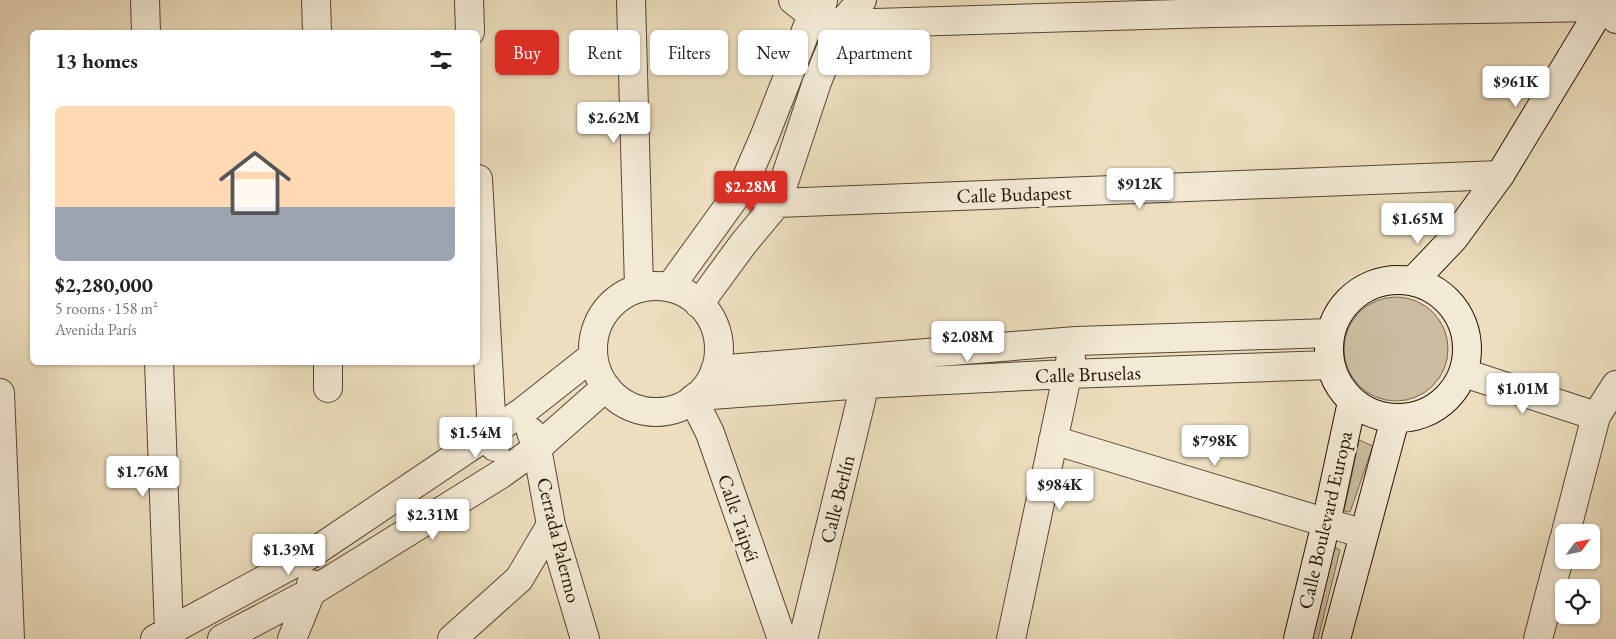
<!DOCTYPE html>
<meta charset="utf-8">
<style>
:root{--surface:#fff;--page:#f6f6f6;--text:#222;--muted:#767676;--line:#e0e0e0;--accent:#d93025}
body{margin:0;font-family:"EB Garamond",serif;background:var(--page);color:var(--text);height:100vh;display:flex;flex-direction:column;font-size:19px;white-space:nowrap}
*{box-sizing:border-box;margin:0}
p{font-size:16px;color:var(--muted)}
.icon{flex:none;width:28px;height:28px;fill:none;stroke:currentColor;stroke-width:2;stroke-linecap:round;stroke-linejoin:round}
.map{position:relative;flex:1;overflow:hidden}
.details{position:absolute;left:30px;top:30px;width:450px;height:335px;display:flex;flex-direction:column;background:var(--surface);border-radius:8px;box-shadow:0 1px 4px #0004}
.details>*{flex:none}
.guide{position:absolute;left:495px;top:30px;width:475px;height:45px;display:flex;gap:10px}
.needle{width:32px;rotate:57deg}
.fabs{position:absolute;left:1555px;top:524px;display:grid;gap:10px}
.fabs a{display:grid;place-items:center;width:45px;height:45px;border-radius:8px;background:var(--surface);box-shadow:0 1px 4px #0004;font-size:25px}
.price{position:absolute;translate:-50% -42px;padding:0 11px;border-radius:5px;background:#fff;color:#222;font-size:16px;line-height:32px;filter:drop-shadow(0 1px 2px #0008)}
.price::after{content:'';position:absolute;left:50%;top:30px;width:15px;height:11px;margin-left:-8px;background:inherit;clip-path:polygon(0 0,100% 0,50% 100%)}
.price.active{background:var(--accent);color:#fff}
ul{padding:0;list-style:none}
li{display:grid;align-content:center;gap:10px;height:265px;padding:0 25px}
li+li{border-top:1px solid var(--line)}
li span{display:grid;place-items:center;height:155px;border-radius:8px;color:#555}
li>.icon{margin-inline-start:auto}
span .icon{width:90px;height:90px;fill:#fffc;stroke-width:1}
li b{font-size:21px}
h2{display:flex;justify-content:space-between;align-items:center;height:60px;padding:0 25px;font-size:21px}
.tag{padding:0 18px;border-radius:8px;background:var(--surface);box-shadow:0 1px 4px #0004;font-size:18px;line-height:45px}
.tag.active{background:var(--accent);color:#fff}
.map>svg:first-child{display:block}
.green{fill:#cabc9f;stroke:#766852}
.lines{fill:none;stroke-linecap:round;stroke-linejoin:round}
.street-casing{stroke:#554634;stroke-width:30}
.secondary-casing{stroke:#231406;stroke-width:30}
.street{stroke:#f3ead5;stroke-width:28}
.secondary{stroke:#f3ead5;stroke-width:28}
.labels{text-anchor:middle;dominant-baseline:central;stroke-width:5;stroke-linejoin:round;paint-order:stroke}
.street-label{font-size:20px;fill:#231406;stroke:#f3ead5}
</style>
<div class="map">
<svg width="1616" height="639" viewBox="0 0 1616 639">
<rect width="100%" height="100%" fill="#ecdebe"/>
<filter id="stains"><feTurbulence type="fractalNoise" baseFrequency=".004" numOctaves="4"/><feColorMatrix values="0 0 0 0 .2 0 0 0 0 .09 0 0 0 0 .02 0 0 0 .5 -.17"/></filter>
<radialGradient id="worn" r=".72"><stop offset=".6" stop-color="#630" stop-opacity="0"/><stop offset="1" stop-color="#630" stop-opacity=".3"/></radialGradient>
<path class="green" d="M1344 349a52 52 0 1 1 104 0a52 52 0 1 1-104 0Z
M1359,440L1373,446L1350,512L1344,511Z
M1334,547L1340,550L1318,639H1311Z"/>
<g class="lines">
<defs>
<path id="street" d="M145,0L146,32
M316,0L317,32
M469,0L470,32
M631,0L639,287
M793,0L812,15L841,24L1213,13L1601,7L1616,19
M478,179L492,433L495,447
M743,186L777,203L1500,175
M593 349a63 63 0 1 1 126 0a63 63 0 1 1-126 0Z
M670,287L743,186L765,135L812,15L823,1
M699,304L743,244L777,203L817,82L841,24L862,0
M159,362L169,631L172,639
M328,362V388
M715,370L1076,341L1330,333
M1464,373L1596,416
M0,393L10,639
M697,396L865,384L1067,374L1330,365
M693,399L710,433L782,639
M531,432L537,448L551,525L585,639
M1053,440L1364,534
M1566,532L1596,416L1616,385
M155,639L308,556L522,412L593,356
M222,639L311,592L501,474L537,448L606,387
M292,639L311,592V584
M452,639L519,579L551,525
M803,639L865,384L867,368
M1011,639L1071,357
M1538,639L1564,539"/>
<path id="secondary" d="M1329 349a69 69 0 1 1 138 0a69 69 0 1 1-138 0Z
M1414,280L1454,238L1500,175L1606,0
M1298,639L1326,523L1352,402
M1336,639L1395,419"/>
</defs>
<use href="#street" class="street-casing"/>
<use href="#secondary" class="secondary-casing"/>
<use href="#street" class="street"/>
<use href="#secondary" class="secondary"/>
</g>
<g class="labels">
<g class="street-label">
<text transform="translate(1014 194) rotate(-2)">Calle Budapest</text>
<text transform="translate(1088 374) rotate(-2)">Calle Bruselas</text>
<text transform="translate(837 499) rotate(-76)">Calle Berlín</text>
<text transform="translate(739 518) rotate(71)">Calle Taipéi</text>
<text transform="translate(1325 520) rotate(-77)">Calle Boulevard Europa</text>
<text transform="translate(559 540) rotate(76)">Cerrada Palermo</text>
</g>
</g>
<rect width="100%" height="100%" filter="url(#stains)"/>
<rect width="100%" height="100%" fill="url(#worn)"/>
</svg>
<div class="fabs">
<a><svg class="needle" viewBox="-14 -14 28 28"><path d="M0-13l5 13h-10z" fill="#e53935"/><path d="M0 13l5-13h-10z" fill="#767676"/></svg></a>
<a><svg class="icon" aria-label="locate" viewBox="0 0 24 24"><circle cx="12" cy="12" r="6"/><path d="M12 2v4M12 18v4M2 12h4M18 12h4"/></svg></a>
</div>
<b class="price" style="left:1516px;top:108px">$961K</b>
<b class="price" style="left:614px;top:144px">$2.62M</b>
<b class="price" style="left:1140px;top:210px">$912K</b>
<b class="price active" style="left:751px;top:213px">$2.28M</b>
<b class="price" style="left:1418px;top:245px">$1.65M</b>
<b class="price" style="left:968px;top:363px">$2.08M</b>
<b class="price" style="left:1523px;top:415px">$1.01M</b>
<b class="price" style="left:476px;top:459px">$1.54M</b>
<b class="price" style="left:1215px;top:467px">$798K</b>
<b class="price" style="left:143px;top:498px">$1.76M</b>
<b class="price" style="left:1060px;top:511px">$984K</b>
<b class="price" style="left:433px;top:541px">$2.31M</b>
<b class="price" style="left:289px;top:576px">$1.39M</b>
<div class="guide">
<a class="tag active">Buy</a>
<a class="tag">Rent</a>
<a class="tag">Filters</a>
<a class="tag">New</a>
<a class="tag">Apartment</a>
</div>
<section class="details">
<h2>13 homes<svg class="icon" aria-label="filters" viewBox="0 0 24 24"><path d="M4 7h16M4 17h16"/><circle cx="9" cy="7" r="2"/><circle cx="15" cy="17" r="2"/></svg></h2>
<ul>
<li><span style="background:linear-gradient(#ffd9b3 65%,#9aa5b1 0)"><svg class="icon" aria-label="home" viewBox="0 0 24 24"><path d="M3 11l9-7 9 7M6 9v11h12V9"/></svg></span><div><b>$2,280,000</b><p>5 rooms · 158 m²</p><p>Avenida París</p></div></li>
</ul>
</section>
</div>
